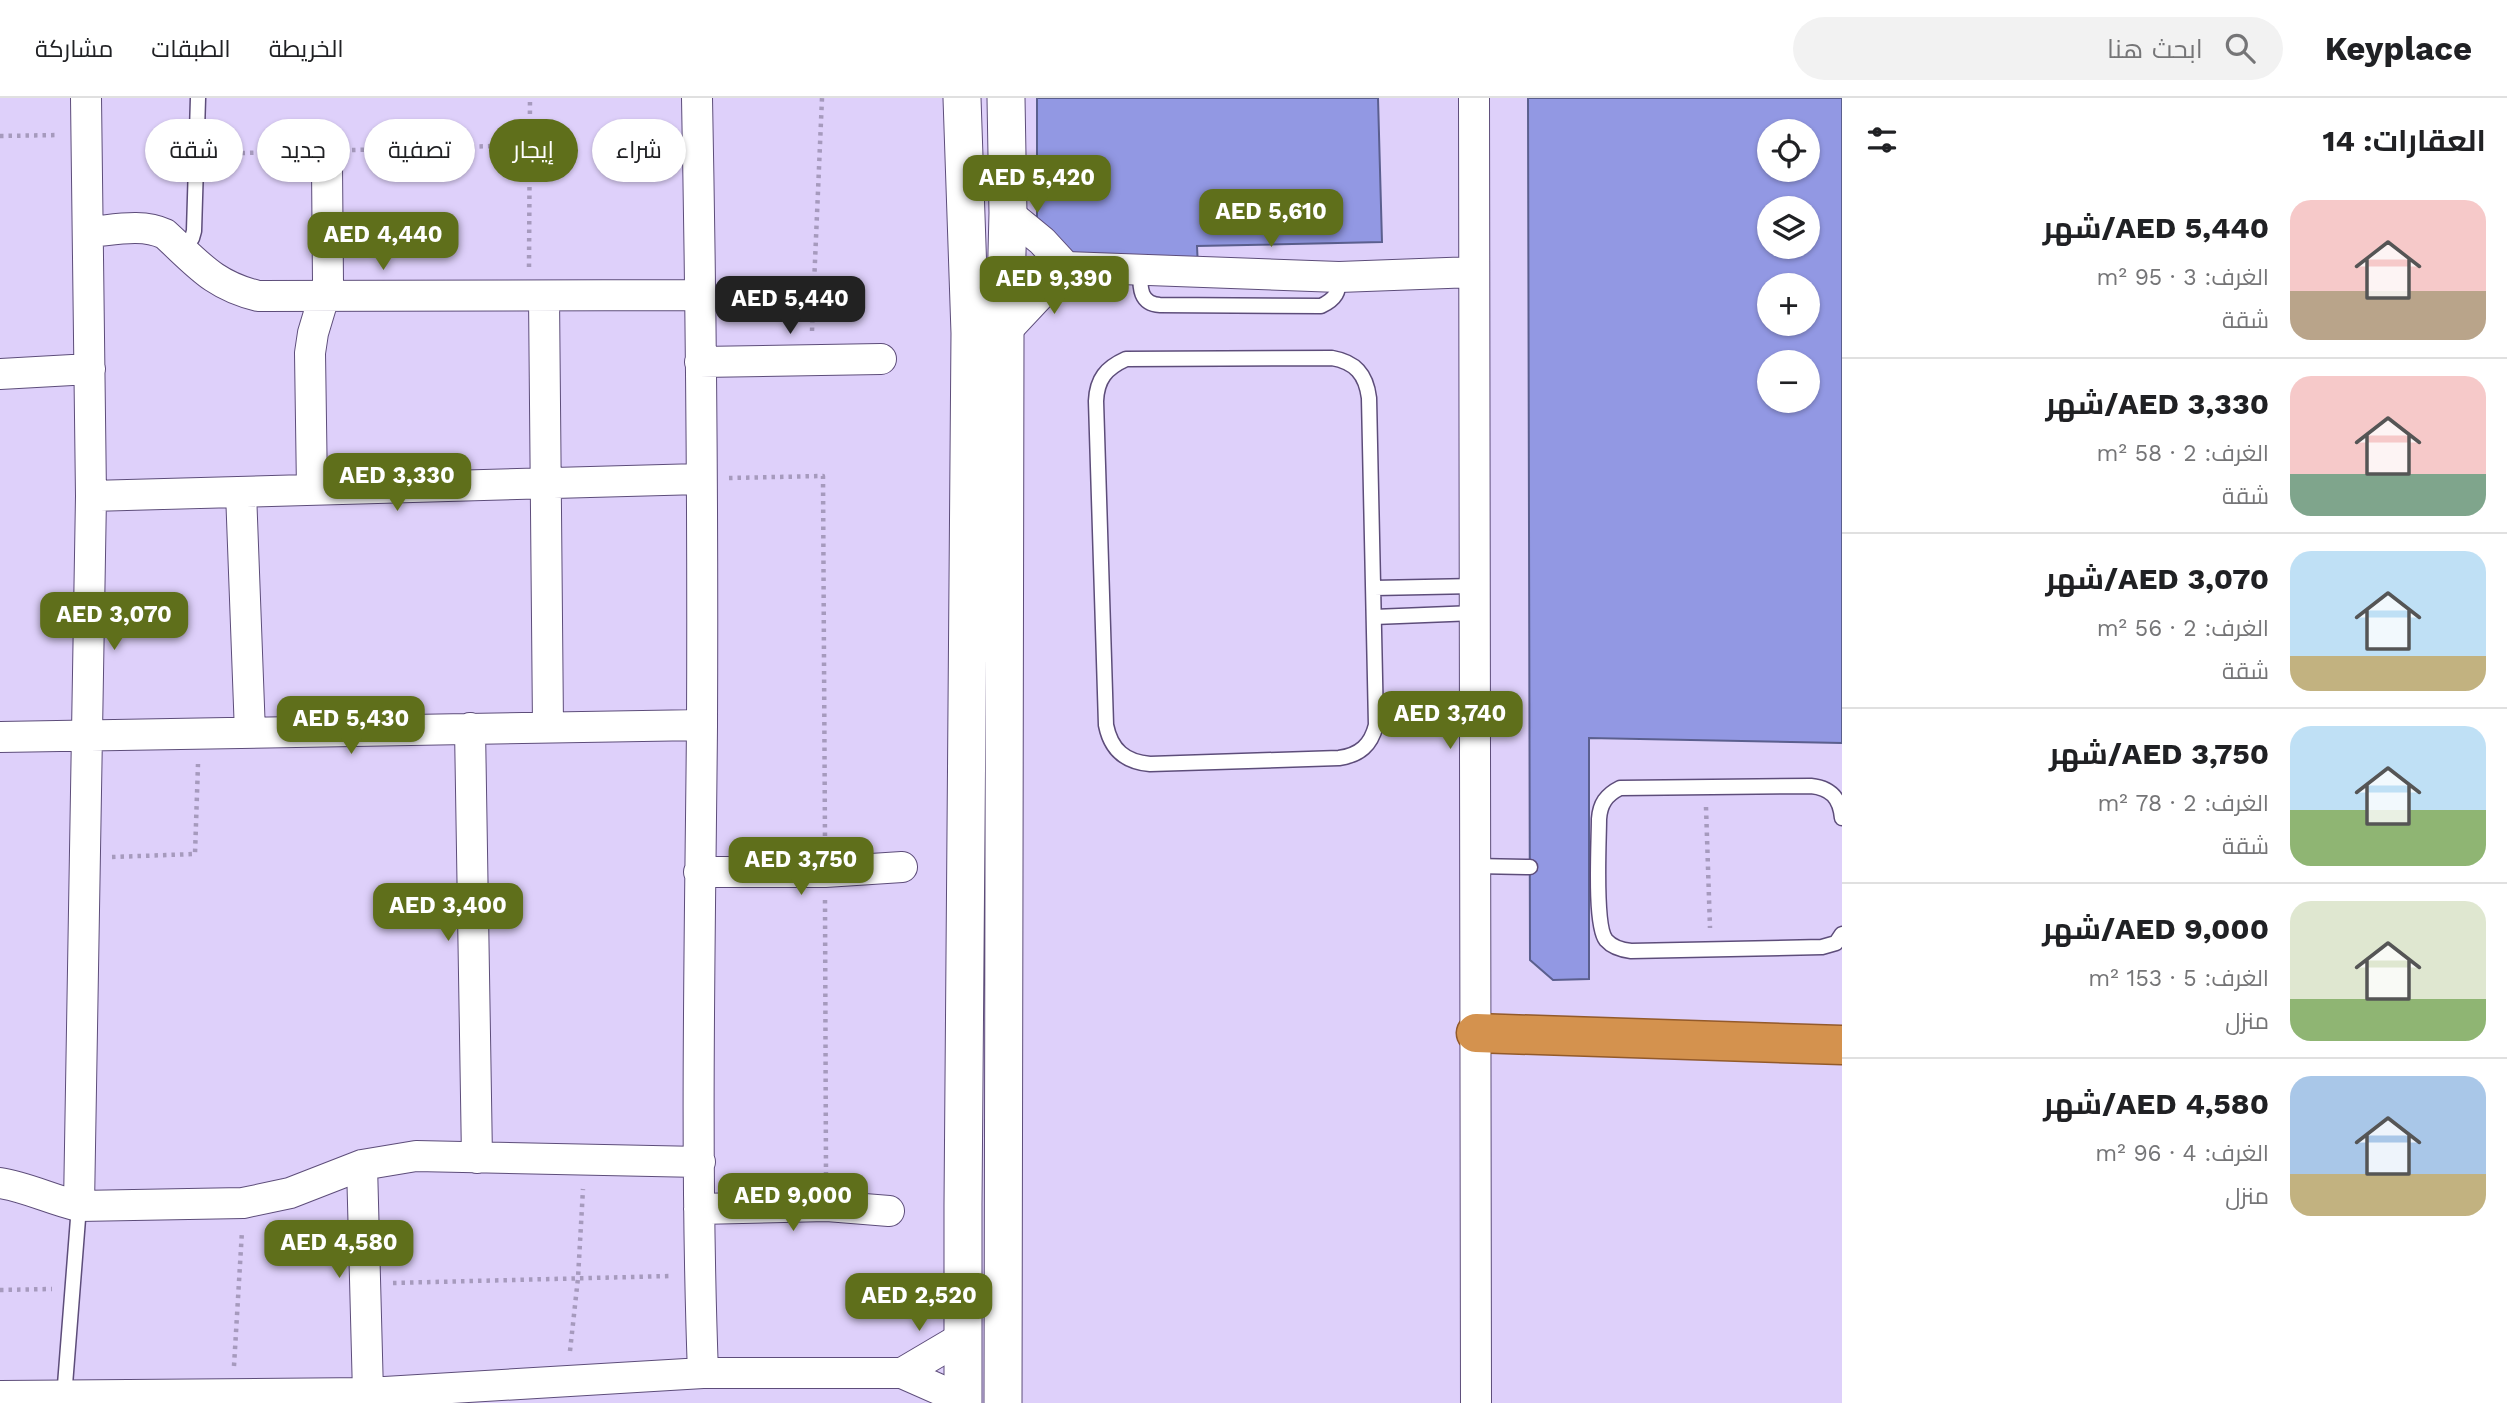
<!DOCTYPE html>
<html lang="ar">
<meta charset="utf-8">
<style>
:root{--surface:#fff;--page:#f2f2f2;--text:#202124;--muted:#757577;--line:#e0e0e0;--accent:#5f6f1b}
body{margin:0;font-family:"Work Sans",Cairo,sans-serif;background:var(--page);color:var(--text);direction:rtl;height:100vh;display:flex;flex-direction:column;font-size:26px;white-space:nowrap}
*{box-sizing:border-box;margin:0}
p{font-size:23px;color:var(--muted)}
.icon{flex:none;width:38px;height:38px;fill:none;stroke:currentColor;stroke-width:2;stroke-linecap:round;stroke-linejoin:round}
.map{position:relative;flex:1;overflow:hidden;direction:ltr}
.side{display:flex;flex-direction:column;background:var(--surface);width:665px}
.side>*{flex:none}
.guide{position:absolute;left:21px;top:21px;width:665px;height:63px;direction:rtl;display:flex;gap:14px}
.fabs{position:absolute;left:1757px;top:21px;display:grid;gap:14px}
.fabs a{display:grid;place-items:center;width:63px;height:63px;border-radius:50%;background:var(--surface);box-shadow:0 2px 5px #0004;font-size:35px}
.price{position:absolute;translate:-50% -60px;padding:0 16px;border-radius:14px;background:var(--accent);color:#fff;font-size:23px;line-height:46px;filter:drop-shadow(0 2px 4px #0008)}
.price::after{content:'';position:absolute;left:50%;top:42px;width:21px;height:16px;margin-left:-10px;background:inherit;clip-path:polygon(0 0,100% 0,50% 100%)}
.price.on{background:#222;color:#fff}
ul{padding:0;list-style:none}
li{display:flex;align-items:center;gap:21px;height:175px;padding:0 21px}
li+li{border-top:2px solid var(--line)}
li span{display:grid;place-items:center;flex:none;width:196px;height:140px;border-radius:21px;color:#555}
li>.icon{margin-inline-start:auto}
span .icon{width:84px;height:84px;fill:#fffc;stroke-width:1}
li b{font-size:30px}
h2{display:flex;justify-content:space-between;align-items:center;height:84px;padding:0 21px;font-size:30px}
.tag{padding:0 24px;border-radius:32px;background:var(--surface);box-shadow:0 2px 5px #0004;font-size:24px;line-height:63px}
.tag.on{background:var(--accent);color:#fff}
header{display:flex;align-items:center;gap:42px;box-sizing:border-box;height:98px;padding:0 35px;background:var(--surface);border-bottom:2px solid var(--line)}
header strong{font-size:33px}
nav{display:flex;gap:38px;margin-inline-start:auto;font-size:24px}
.search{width:490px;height:63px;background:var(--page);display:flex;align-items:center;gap:18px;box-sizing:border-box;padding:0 24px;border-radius:38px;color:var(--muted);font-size:26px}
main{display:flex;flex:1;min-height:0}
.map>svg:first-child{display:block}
.building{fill:#9298e3;stroke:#5b5f8e;stroke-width:2;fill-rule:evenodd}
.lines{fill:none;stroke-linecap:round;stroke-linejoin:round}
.service-casing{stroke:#5d4d7a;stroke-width:17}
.minor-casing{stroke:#5d4d7a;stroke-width:32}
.tertiary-casing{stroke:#5d4d7a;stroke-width:39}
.trunk-casing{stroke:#935a2a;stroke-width:41}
.path{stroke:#a69abd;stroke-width:4.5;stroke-dasharray:3.5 5;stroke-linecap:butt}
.service{stroke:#fff;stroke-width:14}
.minor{stroke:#fff;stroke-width:30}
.tertiary{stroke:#fff;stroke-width:37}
.trunk{stroke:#d4924e;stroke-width:38}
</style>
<header>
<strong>Keyplace</strong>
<div class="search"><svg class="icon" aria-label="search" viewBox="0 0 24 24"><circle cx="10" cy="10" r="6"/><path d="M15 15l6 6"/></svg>ابحث هنا</div>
<nav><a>الخريطة</a><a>الطبقات</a><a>مشاركة</a></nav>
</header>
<main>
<section class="side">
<h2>العقارات: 14<svg class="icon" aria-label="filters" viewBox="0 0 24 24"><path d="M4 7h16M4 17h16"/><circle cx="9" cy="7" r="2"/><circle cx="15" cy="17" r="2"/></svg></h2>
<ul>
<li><span style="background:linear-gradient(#f6c9c9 65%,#b9a48a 0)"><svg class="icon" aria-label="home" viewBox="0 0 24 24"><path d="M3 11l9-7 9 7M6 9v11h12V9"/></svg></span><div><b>AED 5,440/شهر</b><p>الغرف: 3 · 95 m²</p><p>شقة</p></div></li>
<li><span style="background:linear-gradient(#f6c9c9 70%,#7fa58c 0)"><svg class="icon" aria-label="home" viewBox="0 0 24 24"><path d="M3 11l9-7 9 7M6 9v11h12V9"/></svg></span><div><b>AED 3,330/شهر</b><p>الغرف: 2 · 58 m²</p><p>شقة</p></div></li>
<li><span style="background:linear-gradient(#bfe0f5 75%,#c2b280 0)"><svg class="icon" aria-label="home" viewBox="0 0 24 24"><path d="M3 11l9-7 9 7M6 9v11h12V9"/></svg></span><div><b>AED 3,070/شهر</b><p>الغرف: 2 · 56 m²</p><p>شقة</p></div></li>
<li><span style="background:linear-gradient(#bfe0f5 60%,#8fb573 0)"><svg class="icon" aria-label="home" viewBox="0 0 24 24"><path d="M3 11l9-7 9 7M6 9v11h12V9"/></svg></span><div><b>AED 3,750/شهر</b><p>الغرف: 2 · 78 m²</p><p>شقة</p></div></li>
<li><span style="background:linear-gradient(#dfe7d0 70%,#8fb573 0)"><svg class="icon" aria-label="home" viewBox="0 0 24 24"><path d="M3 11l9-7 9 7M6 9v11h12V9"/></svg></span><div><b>AED 9,000/شهر</b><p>الغرف: 5 · 153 m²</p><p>منزل</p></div></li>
<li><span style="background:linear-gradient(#a9c7e8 70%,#c2b280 0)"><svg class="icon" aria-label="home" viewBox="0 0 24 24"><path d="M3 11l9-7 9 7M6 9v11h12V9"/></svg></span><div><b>AED 4,580/شهر</b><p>الغرف: 4 · 96 m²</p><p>منزل</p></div></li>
</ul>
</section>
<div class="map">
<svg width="1842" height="1305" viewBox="0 0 1842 1305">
<rect width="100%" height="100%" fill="#ded0fa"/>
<path class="building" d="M1037,0H1378L1382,144L1197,148L1198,169L1037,172Z
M1528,0H1842V645L1589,640V881L1553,882L1530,862ZM1769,33H1808V72H1769ZM1769,110H1808V149H1769ZM1769,187H1808V226H1769ZM1769,264H1808V303H1769Z"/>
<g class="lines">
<defs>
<path id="service" d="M183,153L192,140L194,133L198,0
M1140,174C1140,190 1140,206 1160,207L1321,208C1336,201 1339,194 1339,179
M1332,260C1355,264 1366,276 1369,300L1376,627C1371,647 1360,657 1339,660L1150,666C1125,664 1111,652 1106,627L1096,303C1097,281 1106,270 1126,261Z
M1374,490L1475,488
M1374,519L1475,515
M1842,720C1840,700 1831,690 1811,688L1620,690C1606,697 1600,706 1599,721C1599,744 1594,827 1606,842C1613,850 1622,852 1631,853L1822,849L1836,845L1842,836
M1475,768L1530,769
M62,1298L65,1287L79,1108"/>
<path id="minor" d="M697,0C701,209 703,419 702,628C700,843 695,1060 703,1275
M1474,0L1476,1305
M1008,115L1042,143L1066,169L1339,179L1474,174
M89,134C114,132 142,125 165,136C198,166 213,187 258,198L700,197
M544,198L548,629
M1005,234L1066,169
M700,264L881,261
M0,276L90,271
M312,392L310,255L313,235L328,185L327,68
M241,394L250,635
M91,398L700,381
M470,630L477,1060
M0,639L702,627
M699,774H825L902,769
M362,1067L368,1295
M0,1085C27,1089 52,1102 79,1108L243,1105L290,1095L362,1067L416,1058L700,1064
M79,1108L91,398L86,0
M699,1111L827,1108L889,1113
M902,1275L963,1239
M0,1298L368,1295L703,1275H902L963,1302"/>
<path id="tertiary" d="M962,0L970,235L963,1107V1305
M1003,1305L1005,234L1008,115L1006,0"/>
<path id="trunk" d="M1476,935L1842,947"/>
</defs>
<use href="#service" class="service-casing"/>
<use href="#minor" class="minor-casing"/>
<use href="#tertiary" class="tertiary-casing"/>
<use href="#trunk" class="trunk-casing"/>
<path class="path" d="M0,38L59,37
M352,52L530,47
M216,56L302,53
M529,169L530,0
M812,233L822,0
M729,380L823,378L825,744
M1706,709L1710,830
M112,759L195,756L198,666
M825,802L826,1080
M393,1185L671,1178
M0,1192L52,1191
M570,1253L578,1180L583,1091
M234,1268L242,1133"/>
<use href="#service" class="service"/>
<use href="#minor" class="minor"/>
<use href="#tertiary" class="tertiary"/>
<use href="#trunk" class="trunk"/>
</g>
</svg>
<div class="fabs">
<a><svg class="icon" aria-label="locate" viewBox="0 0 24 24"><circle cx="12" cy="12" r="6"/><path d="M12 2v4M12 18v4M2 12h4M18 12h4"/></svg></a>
<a><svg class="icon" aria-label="layers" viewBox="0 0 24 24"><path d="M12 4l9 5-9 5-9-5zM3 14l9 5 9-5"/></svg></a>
<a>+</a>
<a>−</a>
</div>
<b class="price" style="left:1037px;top:117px">AED 5,420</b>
<b class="price" style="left:1271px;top:151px">AED 5,610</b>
<b class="price" style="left:383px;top:174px">AED 4,440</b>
<b class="price" style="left:1054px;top:218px">AED 9,390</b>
<b class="price on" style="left:790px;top:238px">AED 5,440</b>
<b class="price" style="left:397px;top:415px">AED 3,330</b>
<b class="price" style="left:114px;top:554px">AED 3,070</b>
<b class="price" style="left:1450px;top:653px">AED 3,740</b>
<b class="price" style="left:351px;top:658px">AED 5,430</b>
<b class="price" style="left:801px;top:799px">AED 3,750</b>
<b class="price" style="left:448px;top:845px">AED 3,400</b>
<b class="price" style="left:793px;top:1135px">AED 9,000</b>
<b class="price" style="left:339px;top:1182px">AED 4,580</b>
<b class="price" style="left:919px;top:1235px">AED 2,520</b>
<div class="guide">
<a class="tag">شراء</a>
<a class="tag on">إيجار</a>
<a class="tag">تصفية</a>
<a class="tag">جديد</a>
<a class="tag">شقة</a>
</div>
</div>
</main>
